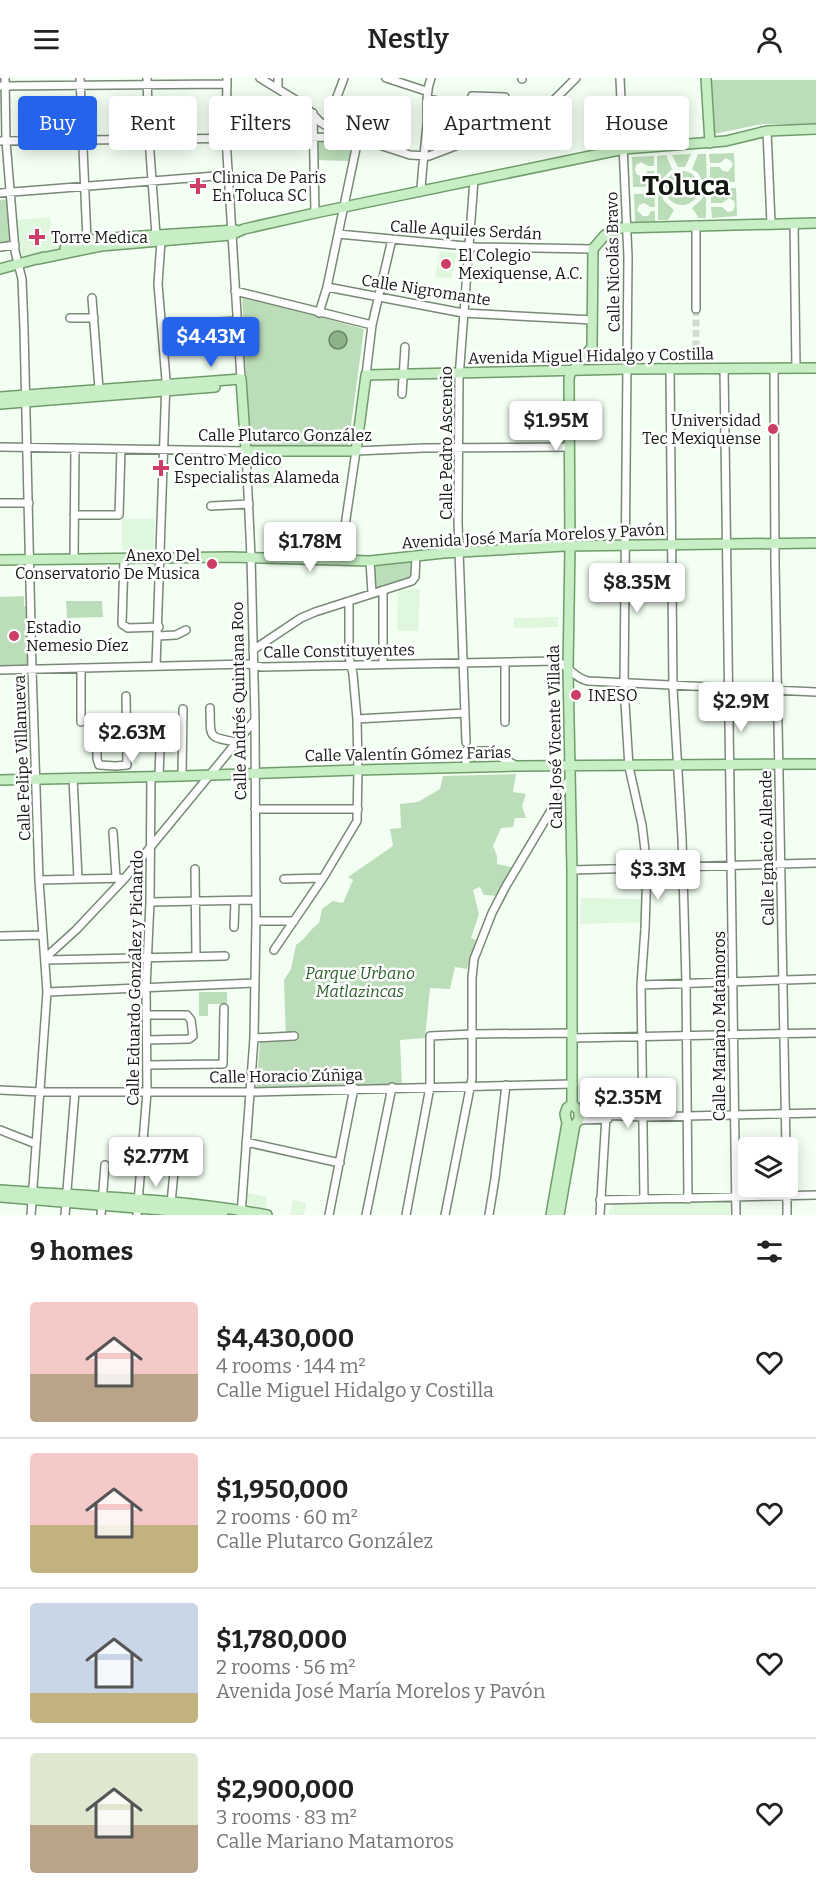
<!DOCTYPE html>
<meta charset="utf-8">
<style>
:root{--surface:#fff;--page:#f2f2f2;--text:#222;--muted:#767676;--line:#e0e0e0;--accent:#2563eb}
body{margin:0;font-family:Bitter,serif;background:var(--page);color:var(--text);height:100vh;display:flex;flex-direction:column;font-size:22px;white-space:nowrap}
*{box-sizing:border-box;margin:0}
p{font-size:20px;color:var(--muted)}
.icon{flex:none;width:33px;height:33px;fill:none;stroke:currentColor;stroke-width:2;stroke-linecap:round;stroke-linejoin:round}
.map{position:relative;height:1137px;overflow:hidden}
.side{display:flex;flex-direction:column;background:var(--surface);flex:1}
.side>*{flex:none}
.top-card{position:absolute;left:18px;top:18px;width:780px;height:54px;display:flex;gap:12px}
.fabs{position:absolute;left:738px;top:1059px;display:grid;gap:12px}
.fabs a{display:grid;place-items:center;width:60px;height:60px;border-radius:6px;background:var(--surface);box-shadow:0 3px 15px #0003;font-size:30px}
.price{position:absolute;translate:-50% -51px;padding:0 14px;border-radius:6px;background:#fff;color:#222;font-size:20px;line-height:39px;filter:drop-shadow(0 2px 3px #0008)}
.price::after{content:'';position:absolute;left:50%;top:36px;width:18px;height:14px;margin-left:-9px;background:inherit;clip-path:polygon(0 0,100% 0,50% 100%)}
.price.selected{background:var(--accent);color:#fff}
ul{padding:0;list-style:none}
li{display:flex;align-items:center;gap:18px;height:150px;padding:0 30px}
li+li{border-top:2px solid var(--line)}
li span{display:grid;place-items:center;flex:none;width:168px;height:120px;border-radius:6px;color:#555}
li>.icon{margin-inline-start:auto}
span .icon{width:72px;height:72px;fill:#fffc;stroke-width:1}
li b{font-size:26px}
h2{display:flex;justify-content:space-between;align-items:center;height:72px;padding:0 30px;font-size:26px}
.chip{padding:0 21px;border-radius:6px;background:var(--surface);box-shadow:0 3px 15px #0003;font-size:21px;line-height:54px}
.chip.selected{background:var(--accent);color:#fff}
header{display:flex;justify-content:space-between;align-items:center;height:78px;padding:0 30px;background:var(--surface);font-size:27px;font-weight:600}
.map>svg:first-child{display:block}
.built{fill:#dff7dd}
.green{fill:#bcddb9}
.water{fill:#8db28a;stroke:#688466;stroke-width:1.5}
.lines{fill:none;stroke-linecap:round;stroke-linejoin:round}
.minor-tunnel{stroke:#d1dcd0;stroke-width:7;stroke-dasharray:7 3.5;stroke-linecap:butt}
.minor-casing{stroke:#788976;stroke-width:10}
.major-casing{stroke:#709c6c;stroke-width:12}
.minor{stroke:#fff;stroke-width:7}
.major{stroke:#c7eec4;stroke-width:9}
.poi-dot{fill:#cc3e66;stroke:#fff;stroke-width:2}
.labels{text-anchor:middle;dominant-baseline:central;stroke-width:5;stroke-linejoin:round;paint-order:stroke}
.poi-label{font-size:16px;fill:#131912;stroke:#fff;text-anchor:start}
.street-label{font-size:16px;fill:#131912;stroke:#fff}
.park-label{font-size:16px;font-style:italic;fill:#2c5f2a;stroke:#fff}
.town-label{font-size:28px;font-weight:bold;fill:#131912;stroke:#fff}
</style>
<header><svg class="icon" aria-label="menu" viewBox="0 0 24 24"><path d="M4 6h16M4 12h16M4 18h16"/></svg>Nestly<svg class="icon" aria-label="person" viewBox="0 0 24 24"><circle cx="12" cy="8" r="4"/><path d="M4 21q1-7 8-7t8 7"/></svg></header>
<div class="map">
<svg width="816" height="1137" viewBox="0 0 816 1137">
<rect width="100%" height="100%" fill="#f3fff2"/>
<path class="built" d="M50,139L51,155L55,156V162H63L64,168L21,182L17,142Z
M440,173L457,175L451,200L435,199Z
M262,380H282L283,409L262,410Z
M122,441H155L154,472H122Z
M420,511L418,553H397L398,512Z
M558,539V549L514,550V540Z
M581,820L645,821V844L580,846Z
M248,1115L267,1119L266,1132L247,1128Z
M293,1122L306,1125L304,1137H290Z
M731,1122L730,1137H609V1131H612V1126Z"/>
<path class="green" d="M711,2H816V46H762L714,56Z
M351,62L355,63L351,83L316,82V63Z
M734,75L735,104H710V89H719L723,93L728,94L733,87L731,83L726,80L720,85H710L709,76Z
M691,76L685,89H678L672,77Z
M698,76H706L707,104H703L698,95L692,91Z
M666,77L672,91L662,101L660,109H657V78Z
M654,78V88H648L641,84L636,87L635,92L637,97L643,98L648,93H654V109H633L632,79Z
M665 110a17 17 0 1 1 34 0a17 17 0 1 1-34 0Z
M736,110L737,138L712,140L711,129H722L728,134L733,133L735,127L734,123L729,120L722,125H711V111Z
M704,112H706V140H699L692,130L702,121Z
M658,113H660L664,123L674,132L668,142H658Z
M654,115L655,129H651L644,125L639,127L637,132L643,138H648L651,133H655V143L635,144L634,116Z
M9,121L13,166L0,168V122Z
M242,218L364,251L348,369H253L249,364Z
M414,482L413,501L373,513L372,486Z
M24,518V528L26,529L28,586L26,588L0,589V519Z
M102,523L103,539L67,540L66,523Z
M471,676H490L504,685H471Z
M516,696L513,714L526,716L522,728L526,740H515L513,749L501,750L493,768L497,778V786L515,790L499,818L484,817L480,809L473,812L479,836L471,860L476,862L467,891L455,889L450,911L430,910L425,960L400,962L402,1008L256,1011L260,963L286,961L284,902L291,891L296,867C306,861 309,852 319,845L322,831L333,823L343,825L353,802L348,799L393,768L390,751L401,750L400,726L418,724L440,711L443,698Z
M199,914H227V926H208V938H199Z"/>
<path class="water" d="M329 262a9 9 0 1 1 18 0a9 9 0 1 1-18 0Z"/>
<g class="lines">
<path class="minor-tunnel" d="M696,231V286"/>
<defs>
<path id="minor" d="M5,0L6,63L15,173L22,201L24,251L32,591L39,802L47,914L31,1137
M80,0L87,163
M147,0L149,61L156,157
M227,0L226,60L241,301
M260,0L304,27L320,44L333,52L410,77L429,78L540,36L576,0
M278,0V11
M386,0L426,13
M522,0V1
M620,0L628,179L624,609L629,689L642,747L647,789L645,851L641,907L644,1121
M0,8L226,6
M427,21L465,28H468L472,18L505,19
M427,34L472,43L519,29
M313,35L315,135
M326,48L344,0
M767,53L771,145
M426,55L457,54L469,43
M0,63L346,59
M421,113C422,91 425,69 427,47C428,30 425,16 431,0
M0,115L228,97
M794,145L796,290
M696,147V231
M338,156L477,169L593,171
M0,169L15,167
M327,209L463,235L593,242
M235,213L372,247
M92,220L99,311
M319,235L327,209L358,61
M70,240H94
M162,247L237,243
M724,290L736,1137
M774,290L775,485L786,1070
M670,291L673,611L682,760L686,905L688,1121
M366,297L372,247L392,161
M402,316L405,269
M0,369L246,373L251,479L255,641L256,843L254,960L241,1137
M0,425H29
M211,428L249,426
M74,437H119L121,371
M74,481L75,370
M124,481L122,546L128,550L159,549
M340,482L356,373L424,370L570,369
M370,483L372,515
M158,558L176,557L186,552
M253,572L301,540L315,534L412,503L415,499L416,478
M383,586V512
M156,588L166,302L158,206L161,163
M81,590V644
M0,592L248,586L262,589L555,583C568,586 573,600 588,603L816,614
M210,630C211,659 206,659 236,664
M357,641L465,635
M505,644V584
M97,652V681L99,687L116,688L127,687L126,618
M466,664L458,445L459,300L474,102
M466,689V673H489L515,687
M182,698L183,631
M159,699L161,641
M73,700L78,800
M255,731H358
M113,754L116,799
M195,791L196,878
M572,792L816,785
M284,801L323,800
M39,802L125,800
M150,824L255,822
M256,843H294
M234,849L235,823
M0,858L43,857
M274,872L323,800L357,743L358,692L357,641L353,596L349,579V523
M45,880L76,852L125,800L255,642
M45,882L225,878
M641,907L816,901
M47,914L254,905
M146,937H187L191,942L193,958L189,961L147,962
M254,960L294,958
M573,960L816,955
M147,987L223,986L224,930
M0,1012L41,1014H249L573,1006
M580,1036L643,1039L816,1035
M579,1042L608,1041
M0,1052L36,1066
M246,1064L340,1085
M787,1108V1137
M600,1122L816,1117
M171,1125L174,1094
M65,1137L75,1014
M101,1137L105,1087
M137,1137L147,1014L146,910L150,824L151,699
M329,1137L354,1010
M366,1137L392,1009
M406,1137L430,1009V958L472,956L573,955
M445,1137L472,1000V900L474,881L492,835L506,808L569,702
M489,1137L495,1100L506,1007
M600,1137L606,1038"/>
<path id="major" d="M706,0L710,65
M65,170L95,161L236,152
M38,181L101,168L231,157L244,151L315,135L624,71L726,63L767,53L816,51
M0,191L44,179
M0,319L241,301L246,373H356L366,297L628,291L816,290
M0,326L215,309
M0,482L230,479L370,483L444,475L565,468L816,465
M0,702L182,698L358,692L517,688L816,686
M572,1026V792L568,591L570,468L569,301L570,296L592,269L593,171L605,157L620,150L816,145
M0,1112C87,1118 182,1121 267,1137
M0,1119L223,1137
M551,1137L567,1045L565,1036L567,1030L572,1026
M559,1137L575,1046L579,1042V1033L572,1026"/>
</defs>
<use href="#minor" class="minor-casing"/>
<use href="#major" class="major-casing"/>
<use href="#minor" class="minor"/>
<use href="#major" class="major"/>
</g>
<g class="poi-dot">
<path d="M195 99h6v6h6v6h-6v6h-6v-6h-6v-6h6z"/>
<path d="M34 150h6v6h6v6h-6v6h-6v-6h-6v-6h6z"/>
<circle cx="446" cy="186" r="6"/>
<circle cx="773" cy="351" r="6"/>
<path d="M158 381h6v6h6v6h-6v6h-6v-6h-6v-6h6z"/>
<circle cx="212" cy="486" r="6"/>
<circle cx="14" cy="558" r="6"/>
<circle cx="576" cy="617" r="6"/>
</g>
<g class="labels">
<g class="poi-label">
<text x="212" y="99">Clinica De Paris<tspan x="212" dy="18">En Toluca SC</tspan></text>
<text x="51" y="159">Torre Medica</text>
<text x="458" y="177">El Colegio<tspan x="458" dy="18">Mexiquense, A.C.</tspan></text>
<text x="761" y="342" text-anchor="end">Universidad<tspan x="761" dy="18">Tec Mexiquense</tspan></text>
<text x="174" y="381">Centro Medico<tspan x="174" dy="18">Especialistas Alameda</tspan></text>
<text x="200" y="477" text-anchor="end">Anexo Del<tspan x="200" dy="18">Conservatorio De Musica</tspan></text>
<text x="26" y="549">Estadio<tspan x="26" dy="18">Nemesio Díez</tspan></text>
<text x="588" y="617">INESO</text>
</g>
<g class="street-label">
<text transform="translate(466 152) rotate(3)">Calle Aquiles Serdán</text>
<text transform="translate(613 184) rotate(-91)">Calle Nicolás Bravo</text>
<text transform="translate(426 212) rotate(9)">Calle Nigromante</text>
<text transform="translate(591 278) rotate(-1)">Avenida Miguel Hidalgo y Costilla</text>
<text x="285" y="357">Calle Plutarco González</text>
<text transform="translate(446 365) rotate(-90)">Calle Pedro Ascencio</text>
<text transform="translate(533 458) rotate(-3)">Avenida José María Morelos y Pavón</text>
<text transform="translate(339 573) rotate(-1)">Calle Constituyentes</text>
<text transform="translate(239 623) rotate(-91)">Calle Andrés Quintana Roo</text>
<text transform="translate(555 659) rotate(-91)">Calle José Vicente Villada</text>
<text transform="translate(408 676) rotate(-1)">Calle Valentín Gómez Farías</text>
<text transform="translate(22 680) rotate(-92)">Calle Felipe Villanueva</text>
<text transform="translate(767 770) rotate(-91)">Calle Ignacio Allende</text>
<text transform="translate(135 900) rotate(-89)">Calle Eduardo González y Pichardo</text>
<text transform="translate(719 948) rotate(-90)">Calle Mariano Matamoros</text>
<text transform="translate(286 998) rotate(-1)">Calle Horacio Zúñiga</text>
</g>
<g class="park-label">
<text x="360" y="895">Parque Urbano<tspan x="360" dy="18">Matlazincas</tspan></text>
</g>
<g class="town-label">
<text x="686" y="107">Toluca</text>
</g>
</g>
</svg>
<div class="fabs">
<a><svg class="icon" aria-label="layers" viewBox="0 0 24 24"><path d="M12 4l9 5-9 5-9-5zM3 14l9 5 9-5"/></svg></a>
</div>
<b class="price selected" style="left:211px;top:290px">$4.43M</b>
<b class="price" style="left:556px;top:374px">$1.95M</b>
<b class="price" style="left:310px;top:495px">$1.78M</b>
<b class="price" style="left:637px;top:536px">$8.35M</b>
<b class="price" style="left:741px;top:655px">$2.9M</b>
<b class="price" style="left:132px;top:686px">$2.63M</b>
<b class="price" style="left:658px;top:823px">$3.3M</b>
<b class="price" style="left:628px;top:1051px">$2.35M</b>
<b class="price" style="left:156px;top:1110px">$2.77M</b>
<div class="top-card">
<a class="chip selected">Buy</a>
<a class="chip">Rent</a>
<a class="chip">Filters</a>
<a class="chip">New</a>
<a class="chip">Apartment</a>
<a class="chip">House</a>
</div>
</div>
<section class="side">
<h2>9 homes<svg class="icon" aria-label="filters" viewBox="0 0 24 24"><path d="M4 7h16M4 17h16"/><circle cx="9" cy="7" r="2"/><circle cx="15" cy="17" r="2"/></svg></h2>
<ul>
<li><span style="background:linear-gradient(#f6c9c9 60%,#b9a48a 0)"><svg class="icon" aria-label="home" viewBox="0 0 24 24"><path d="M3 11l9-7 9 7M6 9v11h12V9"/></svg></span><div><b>$4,430,000</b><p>4 rooms · 144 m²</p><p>Calle Miguel Hidalgo y Costilla</p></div><svg class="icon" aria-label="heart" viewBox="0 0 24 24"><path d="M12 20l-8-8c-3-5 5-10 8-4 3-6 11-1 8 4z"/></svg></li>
<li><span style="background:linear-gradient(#f6c9c9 60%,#c2b280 0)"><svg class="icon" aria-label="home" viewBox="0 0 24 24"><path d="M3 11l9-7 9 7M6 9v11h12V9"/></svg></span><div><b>$1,950,000</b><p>2 rooms · 60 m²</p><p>Calle Plutarco González</p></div><svg class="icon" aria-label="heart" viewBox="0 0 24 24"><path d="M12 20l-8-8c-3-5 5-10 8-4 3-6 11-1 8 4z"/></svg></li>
<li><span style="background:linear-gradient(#c9d6e8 75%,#c2b280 0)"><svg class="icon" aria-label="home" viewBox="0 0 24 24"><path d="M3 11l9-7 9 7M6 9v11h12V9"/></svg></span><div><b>$1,780,000</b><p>2 rooms · 56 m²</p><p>Avenida José María Morelos y Pavón</p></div><svg class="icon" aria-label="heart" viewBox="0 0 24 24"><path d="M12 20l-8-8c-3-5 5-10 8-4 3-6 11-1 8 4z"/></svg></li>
<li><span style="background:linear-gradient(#dfe7d0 60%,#b9a48a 0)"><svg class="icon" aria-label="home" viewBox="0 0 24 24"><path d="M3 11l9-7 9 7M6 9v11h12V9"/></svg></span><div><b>$2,900,000</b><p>3 rooms · 83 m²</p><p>Calle Mariano Matamoros</p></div><svg class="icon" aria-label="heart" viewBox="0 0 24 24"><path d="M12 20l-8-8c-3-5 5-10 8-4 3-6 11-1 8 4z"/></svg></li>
</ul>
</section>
